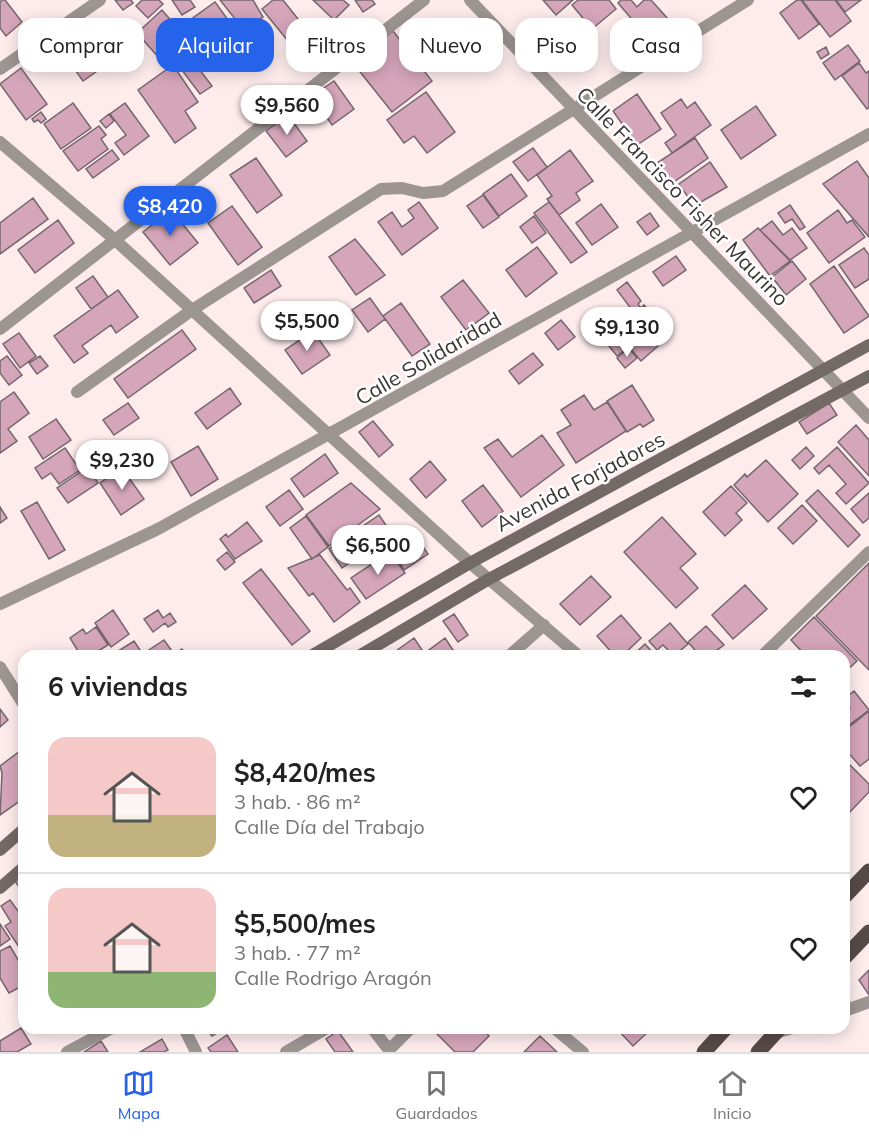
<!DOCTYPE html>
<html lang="es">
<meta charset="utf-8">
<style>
:root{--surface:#fff;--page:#f2f2f2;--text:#222;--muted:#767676;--line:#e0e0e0;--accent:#2563eb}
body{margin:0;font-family:Mulish,sans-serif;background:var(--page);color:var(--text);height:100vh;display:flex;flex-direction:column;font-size:22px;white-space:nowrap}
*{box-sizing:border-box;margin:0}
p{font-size:20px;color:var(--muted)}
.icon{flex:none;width:33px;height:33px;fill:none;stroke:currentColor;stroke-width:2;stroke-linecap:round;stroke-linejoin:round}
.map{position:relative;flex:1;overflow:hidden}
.panel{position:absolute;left:18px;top:650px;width:832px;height:384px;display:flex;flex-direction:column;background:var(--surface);border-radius:18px;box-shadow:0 3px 15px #0003}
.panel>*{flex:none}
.banner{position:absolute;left:18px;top:18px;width:834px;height:54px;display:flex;gap:12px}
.price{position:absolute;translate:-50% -51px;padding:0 14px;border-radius:21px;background:#fff;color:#222;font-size:20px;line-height:39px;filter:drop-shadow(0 2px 3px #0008)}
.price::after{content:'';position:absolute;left:50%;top:36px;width:18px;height:14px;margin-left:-9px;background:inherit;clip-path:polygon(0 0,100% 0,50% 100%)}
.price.active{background:var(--accent);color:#fff}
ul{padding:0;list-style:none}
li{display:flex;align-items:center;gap:18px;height:150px;padding:0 30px}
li+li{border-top:2px solid var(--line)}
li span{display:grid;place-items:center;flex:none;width:168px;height:120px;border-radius:18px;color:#555}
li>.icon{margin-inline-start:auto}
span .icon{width:72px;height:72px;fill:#fffc;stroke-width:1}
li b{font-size:26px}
h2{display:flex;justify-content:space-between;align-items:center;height:72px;padding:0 30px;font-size:26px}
.pill{padding:0 21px;border-radius:18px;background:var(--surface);box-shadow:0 3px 15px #0003;font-size:21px;line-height:54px}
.pill.active{background:var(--accent);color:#fff}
.tabs{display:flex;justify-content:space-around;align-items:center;height:84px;border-top:2px solid var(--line);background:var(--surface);font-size:16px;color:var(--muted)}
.tabs a{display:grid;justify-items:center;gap:3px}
.tabs .active{color:var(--accent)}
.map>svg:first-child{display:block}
.building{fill:#d5a5ba;stroke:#75676d;stroke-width:1.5}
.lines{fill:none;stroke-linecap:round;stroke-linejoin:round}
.minor{stroke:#9c9592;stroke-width:12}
.tertiary{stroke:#9c9592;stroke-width:12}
.secondary{stroke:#736966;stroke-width:12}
.primary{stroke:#564a47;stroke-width:15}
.labels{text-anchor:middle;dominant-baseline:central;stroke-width:5;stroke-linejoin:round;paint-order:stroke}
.street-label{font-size:21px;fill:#3d3637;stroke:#fff}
</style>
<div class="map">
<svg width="869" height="1052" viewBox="0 0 869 1052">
<rect width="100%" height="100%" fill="#feeced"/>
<path class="building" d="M2,0H5L22,22L6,36L0,28V2Z
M115,0H131L133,3L123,10Z
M142,0H159L163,4L148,18L136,6Z
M172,0H190L195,7L182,15Z
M220,0H253L263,17L260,19L270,32L255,44Z
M273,0H283L321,48L305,62L262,9Z
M313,0H343L349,5L334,20Z
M355,0H372L375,4L363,12Z
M543,0H573L556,15Z
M578,0H609L616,9L592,29L572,5Z
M621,0H631L637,7L644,0H651L668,19L647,37L618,3Z
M797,0H801L819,24L799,39L780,13Z
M802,0H835L851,21L830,37Z
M836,0H861L845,12Z
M215,2L231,24L199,47L183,25Z
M162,10L185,37L160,59L137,33Z
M72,30L100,69L83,81L55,42Z
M393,31L432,81L392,112L353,63Z
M848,45L860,61L835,80L823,63Z
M826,47L829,54L821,59L817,52Z
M187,53L212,86L200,94L175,61Z
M859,63L866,73L869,71V108L867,109L842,76Z
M173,65L198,102L185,111L196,128L175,143L138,90Z
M21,68L47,104L26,120L0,84Z
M334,81L354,109L332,125L312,96Z
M426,92L455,132L427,153L414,136L404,143L387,120Z
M637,94L661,129L637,145L613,111Z
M681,99L687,108L695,102L711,125L672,153L665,143L676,135L661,113Z
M73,103L91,128L61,149L44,124Z
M125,103L149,136L124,155L115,143L126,135L110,114Z
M756,106L776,135L741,159L721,130Z
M41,112L46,119L41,123L38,120L34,122L32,119Z
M109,114L114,121L106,128L100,121Z
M288,115L307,141L286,157L266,131Z
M99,126L106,135L101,139L108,149L78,171L63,151Z
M695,138L708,158L671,184L657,163Z
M533,148L547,167L528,181L513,162Z
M112,150L119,159L93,178L86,169Z
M570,150L593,181L576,193L580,200L559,215L547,199L552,196L537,175Z
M256,158L282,195L257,213L230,175Z
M857,161L869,178V237L823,184Z
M710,162L727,187L694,206L679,184Z
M511,174L527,196L499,216L483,194Z
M483,195L499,217L483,228L467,206Z
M33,198L48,219L0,254V223Z
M419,202L438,228L402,255L378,222L392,212L402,227L414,218L408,210Z
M549,202L587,252L571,263L534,213Z
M601,204L618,227L592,245L576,223Z
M790,205L805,227L800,230L792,219L785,223L778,213Z
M232,206L262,247L238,265L208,223Z
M171,210L198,243L170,265L143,232Z
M838,210L847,223L852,220L865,237L829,263L807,233Z
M650,213L659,226L647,235L637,222Z
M534,216L546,233L532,243L520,227Z
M58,220L74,243L35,273L18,250Z
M772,221L783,235L792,228L807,248L790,260L760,230Z
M758,228L790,261L770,276L743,240Z
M355,239L385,275L356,295L329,257Z
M537,247L557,273L526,297L506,270Z
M864,248L869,255V279L855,288L839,265Z
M676,256L686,270L663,286L653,272Z
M792,261L806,279L786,295L772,277Z
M834,266L869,316L844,333L810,284Z
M271,270L281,286L254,303L244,288Z
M93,276L108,297L91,309L76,288Z
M463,280L489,313L466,330L441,297Z
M627,282L641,301L638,304L641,308L644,305L651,314L641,322L617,290Z
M118,290L138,317L116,333L111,325L82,346L88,353L74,363L54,336Z
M370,298L385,319L368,332L352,310Z
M401,303L430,344L412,356L383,316Z
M615,311L622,320L613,328L606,319Z
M629,315L647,332L617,356L605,341L620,329L617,325Z
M561,320L575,337L558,350L545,333Z
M653,324L659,332L652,337L646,329Z
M182,330L196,349L128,398L114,379Z
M313,331L330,355L302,374L285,350Z
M19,333L36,356L20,368L3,344Z
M647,333L658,346L641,361L629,347Z
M629,348L637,358L625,368L617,358Z
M533,353L543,365L519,384L509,371Z
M7,356L22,375L9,385L0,373V361Z
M40,356L48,366L37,374L29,363Z
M632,385L654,420L643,427L640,424L627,432L607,401Z
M230,388L241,404L207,429L195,413Z
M14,392L29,413L8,429L17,441L0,453V402Z
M584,395L594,410L607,402L626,431L576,463L557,433L571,425L561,410Z
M128,403L139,418L114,435L103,420Z
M829,403L837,415L807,434L799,422Z
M56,419L71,440L43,459L29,437Z
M373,421L393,445L379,457L359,432Z
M856,425L869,440V476L838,442Z
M542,435L564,465L521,497L484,448L498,439L512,457Z
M198,446L218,479L191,496L171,462Z
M806,447L814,456L800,469L792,460Z
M837,447L869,483L846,504L836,493L846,484L829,465L819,474L814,468Z
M65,448L80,470L59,484L51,473L42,479L35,468Z
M325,454L338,473L304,497L291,479Z
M766,460L798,494L768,522L734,485L745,474L747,477Z
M430,461L446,480L426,498L410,479Z
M88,467L98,483L68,503L57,488Z
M122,468L144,499L121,515L100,483Z
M351,483L380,509L329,546L306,515Z
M483,485L503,511L482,527L462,501Z
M731,486L747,503L736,513L742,520L725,536L703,512Z
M289,490L303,509L280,526L266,507Z
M818,490L860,535L848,547L806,501Z
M869,493V518L863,523L851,509Z
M37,502L65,550L49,559L21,511Z
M802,505L817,521L793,544L778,528Z
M0,507L7,518L0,523Z
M379,515L392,534L342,568L329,549Z
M306,516L328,547L312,559L290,528Z
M662,517L696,554L680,568L698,588L676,608L624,552Z
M247,522L262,541L235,559L220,539L226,534L228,537Z
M414,534L428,554L404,570L391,550Z
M227,552L235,562L225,570L217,560Z
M390,552L405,573L366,599L351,578Z
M320,555L347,590L350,588L360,602L334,622L313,593L309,596L288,568Z
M869,563V670L816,616Z
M261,569L310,631L292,645L243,583Z
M591,576L611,597L580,625L560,604Z
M745,585L767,609L733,639L712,615Z
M113,610L129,634L111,647L95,623Z
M158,610L163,618L170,613L176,622L168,627L165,623L153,632L144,619Z
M454,614L468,635L458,642L443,621Z
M621,615L641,638L622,656H615L597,636Z
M814,617L857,661L844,673V656H806L791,640Z
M670,623L688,644L674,656L663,645L657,650L649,641Z
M706,626L724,645L716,651L720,656H700L688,642Z
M96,627L108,645L98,651L100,654L97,656H81L70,638L83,629L86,634Z
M414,638L426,656H389Z
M445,638L457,656H427L425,653Z
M164,640L174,654L182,649L186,656H153L149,650Z
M134,641L144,656H116L115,653Z
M645,644L656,656H632Z
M854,691L869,710L844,729V712L850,708L844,699Z
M0,709L8,720L0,727Z
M869,711V759L860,766L844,748V731Z
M24,748V798L0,815L2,773L0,766Z
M850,765L869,784V792L848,814L844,811V771Z
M24,875V895L15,881Z
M10,900L18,911L24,908V944L19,947L5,926L11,922L1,906Z
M0,924L10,939L0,946Z
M10,946L24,970V985L9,993L0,978V951Z
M869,970V995L859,980Z
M21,1028L31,1044L17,1052H0V1041Z
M206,1028H225L212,1036Z
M431,1028H484L483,1029L489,1036L473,1052H455Z
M616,1028H652L633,1046Z
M338,1031L353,1052H335L326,1039Z
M227,1035L238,1052H211L208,1048Z
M540,1036L557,1052H524Z
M162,1039L168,1050L164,1052H140Z
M101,1041L108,1052H84Z"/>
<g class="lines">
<path class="minor" d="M0,69L100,0
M0,142L114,239L470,563L579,656
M0,329L424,0
M77,392L192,310L381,189L402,188L423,193L443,191L748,0
M0,604L158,529L869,134
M509,656L544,625
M762,656L869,552
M0,667L24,705
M844,1011L869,1002
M184,1028L196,1052
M372,1028L389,1050L411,1028
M554,1028L583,1052
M775,1033L793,1028
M67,1052L112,1028
M286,1052L327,1028"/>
<path class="tertiary" d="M470,0L869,418"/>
<path class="secondary" d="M311,656L470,563L869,345
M359,656L489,579L869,376
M0,850L24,829
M0,888L24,867"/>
<path class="primary" d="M844,897L869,871
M844,958L869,932
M704,1052L726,1028
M758,1052L780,1028"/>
</g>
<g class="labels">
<g class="street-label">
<text transform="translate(683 196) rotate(46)">Calle Francisco Fisher Maurino</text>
<text transform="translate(428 358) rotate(-30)">Calle Solidaridad</text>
<text transform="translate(580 481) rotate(-28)">Avenida Forjadores</text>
</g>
</g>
</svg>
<b class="price" style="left:287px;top:136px">$9,560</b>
<b class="price active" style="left:170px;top:237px">$8,420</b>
<b class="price" style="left:307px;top:352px">$5,500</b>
<b class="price" style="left:627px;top:358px">$9,130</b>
<b class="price" style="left:122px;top:491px">$9,230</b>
<b class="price" style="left:378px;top:576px">$6,500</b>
<div class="banner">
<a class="pill">Comprar</a>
<a class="pill active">Alquilar</a>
<a class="pill">Filtros</a>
<a class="pill">Nuevo</a>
<a class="pill">Piso</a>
<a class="pill">Casa</a>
</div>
<section class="panel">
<h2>6 viviendas<svg class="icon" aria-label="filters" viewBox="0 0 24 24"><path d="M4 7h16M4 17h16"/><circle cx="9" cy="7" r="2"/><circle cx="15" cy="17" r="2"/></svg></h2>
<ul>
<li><span style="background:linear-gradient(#f6c9c9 65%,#c2b280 0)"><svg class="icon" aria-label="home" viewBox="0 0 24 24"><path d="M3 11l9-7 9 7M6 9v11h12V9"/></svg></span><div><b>$8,420/mes</b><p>3 hab. · 86 m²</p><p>Calle Día del Trabajo</p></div><svg class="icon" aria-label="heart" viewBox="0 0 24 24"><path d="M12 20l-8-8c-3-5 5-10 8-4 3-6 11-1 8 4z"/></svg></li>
<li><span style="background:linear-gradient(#f6c9c9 70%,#8fb573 0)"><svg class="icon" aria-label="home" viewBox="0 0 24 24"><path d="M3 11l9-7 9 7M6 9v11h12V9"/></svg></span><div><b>$5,500/mes</b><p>3 hab. · 77 m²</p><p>Calle Rodrigo Aragón</p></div><svg class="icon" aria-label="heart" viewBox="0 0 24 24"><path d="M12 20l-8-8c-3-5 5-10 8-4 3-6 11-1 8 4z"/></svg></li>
</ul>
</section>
</div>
<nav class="tabs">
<a class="active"><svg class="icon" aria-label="map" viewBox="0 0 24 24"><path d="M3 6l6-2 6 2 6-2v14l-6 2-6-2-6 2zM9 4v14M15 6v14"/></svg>Mapa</a>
<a><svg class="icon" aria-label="saved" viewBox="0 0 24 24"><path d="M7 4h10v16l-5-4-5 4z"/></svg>Guardados</a>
<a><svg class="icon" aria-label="home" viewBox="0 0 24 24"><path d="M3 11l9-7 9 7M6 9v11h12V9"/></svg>Inicio</a>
</nav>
